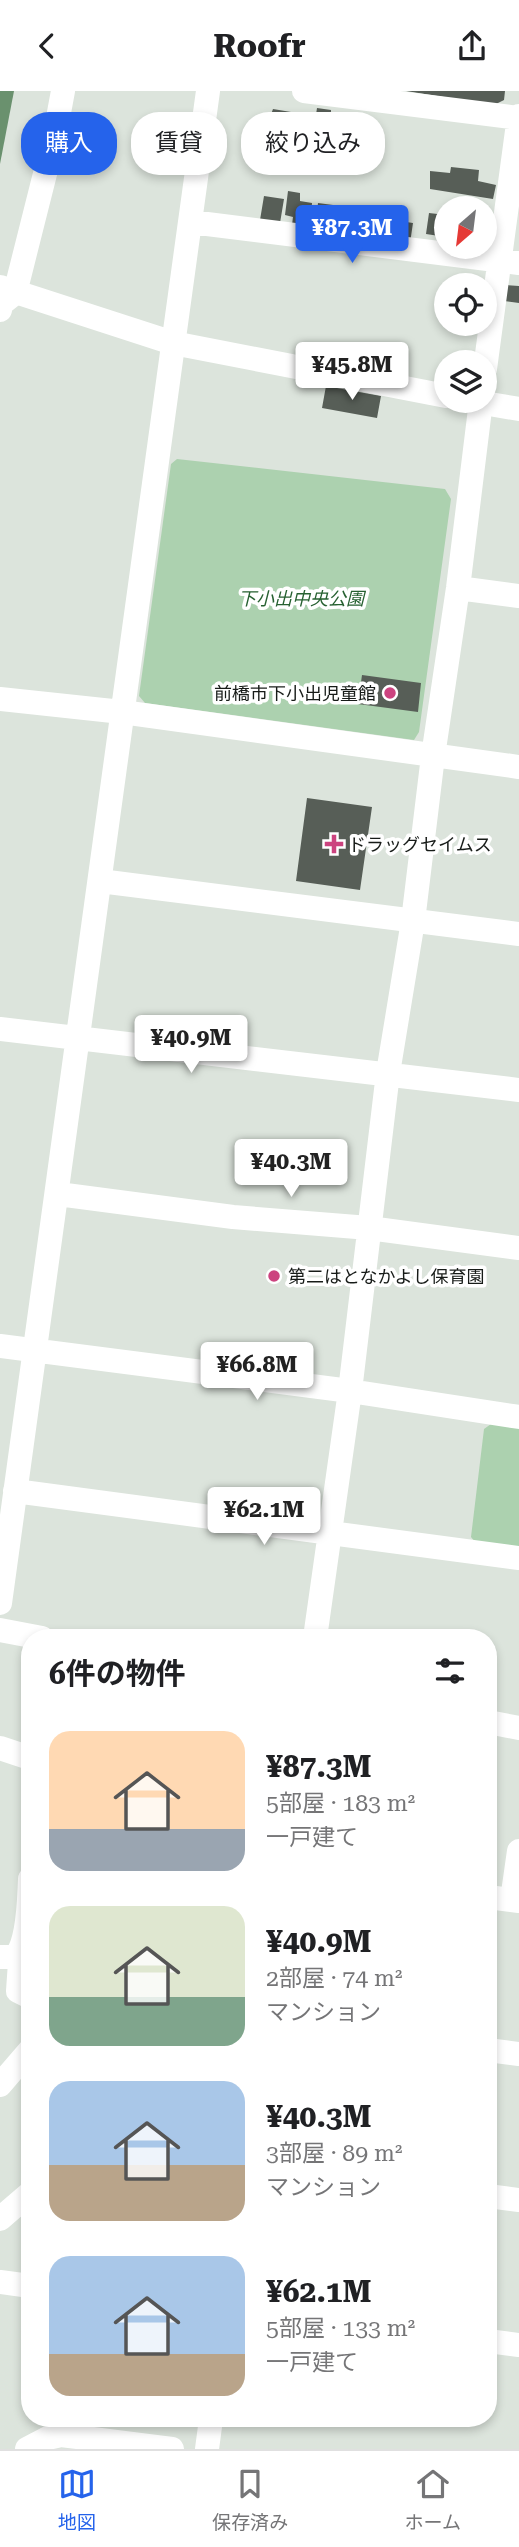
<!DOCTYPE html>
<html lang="ja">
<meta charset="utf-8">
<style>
:root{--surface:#fff;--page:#f6f6f6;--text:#202124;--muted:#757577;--line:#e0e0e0;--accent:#2563eb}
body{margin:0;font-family:"Roboto Serif","Noto Sans JP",serif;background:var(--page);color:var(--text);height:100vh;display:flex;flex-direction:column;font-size:26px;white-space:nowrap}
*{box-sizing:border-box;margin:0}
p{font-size:23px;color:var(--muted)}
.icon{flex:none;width:38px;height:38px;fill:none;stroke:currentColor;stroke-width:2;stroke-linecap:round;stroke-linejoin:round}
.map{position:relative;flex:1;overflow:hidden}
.drawer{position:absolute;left:21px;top:1538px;width:476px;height:798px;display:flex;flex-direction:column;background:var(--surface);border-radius:28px;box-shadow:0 4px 10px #0003}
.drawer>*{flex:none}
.hud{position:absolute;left:21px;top:21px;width:478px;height:63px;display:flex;gap:14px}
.needle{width:46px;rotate:208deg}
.fabs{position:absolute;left:434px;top:105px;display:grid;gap:14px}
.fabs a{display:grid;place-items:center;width:63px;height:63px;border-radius:50%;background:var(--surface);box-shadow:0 4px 10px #0003;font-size:35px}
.price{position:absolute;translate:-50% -60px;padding:0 16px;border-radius:7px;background:#fff;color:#222;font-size:23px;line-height:46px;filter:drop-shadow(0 2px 4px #0008)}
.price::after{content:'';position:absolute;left:50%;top:42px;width:21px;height:16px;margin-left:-10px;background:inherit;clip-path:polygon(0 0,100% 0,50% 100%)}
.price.on{background:var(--accent);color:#fff}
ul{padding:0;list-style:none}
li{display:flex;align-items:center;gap:21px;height:175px;padding:0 28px}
li span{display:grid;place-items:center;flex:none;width:196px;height:140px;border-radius:21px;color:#555}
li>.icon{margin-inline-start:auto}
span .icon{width:84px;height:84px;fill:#fffc;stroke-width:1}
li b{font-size:30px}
h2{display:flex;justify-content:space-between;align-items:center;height:84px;padding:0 28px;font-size:30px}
.chip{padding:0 24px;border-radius:28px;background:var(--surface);box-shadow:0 4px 10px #0003;font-size:24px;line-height:63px}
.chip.on{background:var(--accent);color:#fff}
header{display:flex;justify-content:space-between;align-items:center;height:91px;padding:0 28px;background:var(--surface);font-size:32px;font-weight:700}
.dock{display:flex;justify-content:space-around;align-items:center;height:98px;border-top:2px solid var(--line);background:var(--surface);font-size:19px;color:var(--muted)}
.dock a{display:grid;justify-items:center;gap:4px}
.dock .on{color:var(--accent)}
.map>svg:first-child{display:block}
.green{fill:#acd1af}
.water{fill:#6a916e}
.building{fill:#575e57}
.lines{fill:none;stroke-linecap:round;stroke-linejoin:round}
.minor{stroke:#fff;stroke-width:24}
.poi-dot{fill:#cc437f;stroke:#fff;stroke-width:2.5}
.labels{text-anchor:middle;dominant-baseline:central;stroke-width:7;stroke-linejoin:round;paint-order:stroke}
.park-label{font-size:18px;font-style:italic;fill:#276131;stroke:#fff}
.poi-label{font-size:18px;fill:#171b18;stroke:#fff;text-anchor:start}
</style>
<header><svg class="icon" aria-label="back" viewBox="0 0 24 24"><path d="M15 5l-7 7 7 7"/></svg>Roofr<svg class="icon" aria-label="share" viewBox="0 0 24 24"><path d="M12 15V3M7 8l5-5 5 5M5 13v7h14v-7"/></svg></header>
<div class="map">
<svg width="519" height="2358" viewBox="0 0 519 2358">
<rect width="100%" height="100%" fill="#dce4dc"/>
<path class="green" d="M177,368L445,398L451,408L419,641L414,649L145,612L139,605L171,373Z
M491,1333L519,1336V1458L475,1451L471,1446L484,1338Z"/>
<path class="water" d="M0,0H14L0,73Z"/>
<path class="building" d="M406,0H505L504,9L494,14Z
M317,17L331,19V23L351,27L347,63L316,58V52L312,50Z
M273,18L297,22L293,45L270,41L272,27L270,26Z
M266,59L299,63L296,82L264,77Z
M451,76L479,79L478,90L496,94L493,108L430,98V80L450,82Z
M288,100L300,102V110L312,112L310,138L292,134L293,126L285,124Z
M264,105L284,108L280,132L260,129Z
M318,112L348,116L345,135L316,130Z
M429,122L446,124V146L426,143Z
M366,125L413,132L410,152L362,145Z
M506,194L519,195V212L504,210Z
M326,295L381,305L377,327L322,317Z
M362,584L421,592L418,621L358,613Z
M307,707L372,716L360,799L296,790Z"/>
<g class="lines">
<path class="minor" d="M304,0L519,27
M191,131L519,172
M0,196L173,252L446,305
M0,219L1,213L15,202L55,43L63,0
M485,278L519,25
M472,310L519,318
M458,497L519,505
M0,608L122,621L519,676
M100,790L519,843
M0,938L519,999
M58,1103L233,1126L369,1137L519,1157
M0,1255L350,1300L519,1326
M15,1400L519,1467
M0,1512L208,0
M0,1539L42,1547
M315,1547L350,1300L388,982L413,830L433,665L458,497L481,310
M488,1631L519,1637
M0,1657L30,1667
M488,1806L519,1810
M512,1809L519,1760
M0,1866H15C29,1851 29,1808 30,1788
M15,1866L20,1871L18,1900L30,1906
M488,1959L519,1963
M0,1994L30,1959
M488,2105L519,2109
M0,2128L30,2102
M0,2191L30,2195
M488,2250L519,2254
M27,2358L48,2347L61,2344L172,2358
M207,2358L211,2328"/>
</g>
<g class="poi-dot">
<circle cx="390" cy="602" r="7"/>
<path d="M330.5 742.5h7v7h7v7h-7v7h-7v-7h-7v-7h7z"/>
<circle cx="274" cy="1185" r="7"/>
</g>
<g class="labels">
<g class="park-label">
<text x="301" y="507">下小出中央公園</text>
</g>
<g class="poi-label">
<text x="376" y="602" text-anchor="end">前橋市下小出児童館</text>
<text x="348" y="753">ドラッグセイムス</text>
<text x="288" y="1185">第二はとなかよし保育園</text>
</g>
</g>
</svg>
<div class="fabs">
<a><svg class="needle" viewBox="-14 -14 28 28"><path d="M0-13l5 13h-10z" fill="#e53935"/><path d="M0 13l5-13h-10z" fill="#757577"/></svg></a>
<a><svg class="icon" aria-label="locate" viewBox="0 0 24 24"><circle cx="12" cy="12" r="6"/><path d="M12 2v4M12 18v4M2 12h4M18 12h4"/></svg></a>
<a><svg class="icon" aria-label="layers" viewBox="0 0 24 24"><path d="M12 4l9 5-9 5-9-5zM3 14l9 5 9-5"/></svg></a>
</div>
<b class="price on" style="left:352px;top:174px">¥87.3M</b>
<b class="price" style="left:352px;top:311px">¥45.8M</b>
<b class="price" style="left:191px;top:984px">¥40.9M</b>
<b class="price" style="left:291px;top:1108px">¥40.3M</b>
<b class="price" style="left:257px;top:1311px">¥66.8M</b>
<b class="price" style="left:264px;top:1456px">¥62.1M</b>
<div class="hud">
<a class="chip on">購入</a>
<a class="chip">賃貸</a>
<a class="chip">絞り込み</a>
</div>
<section class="drawer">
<h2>6件の物件<svg class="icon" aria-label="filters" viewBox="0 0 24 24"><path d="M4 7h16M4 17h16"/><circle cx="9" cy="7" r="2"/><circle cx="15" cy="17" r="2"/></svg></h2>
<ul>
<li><span style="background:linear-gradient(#ffd9b3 70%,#9aa5b1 0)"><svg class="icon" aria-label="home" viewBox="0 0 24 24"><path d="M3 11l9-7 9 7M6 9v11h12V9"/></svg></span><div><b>¥87.3M</b><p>5部屋 · 183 m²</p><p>一戸建て</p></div></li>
<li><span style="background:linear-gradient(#dfe7d0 65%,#7fa58c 0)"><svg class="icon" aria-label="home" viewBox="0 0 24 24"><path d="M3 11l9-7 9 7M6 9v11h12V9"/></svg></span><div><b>¥40.9M</b><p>2部屋 · 74 m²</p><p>マンション</p></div></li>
<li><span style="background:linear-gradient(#a9c7e8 60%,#b9a48a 0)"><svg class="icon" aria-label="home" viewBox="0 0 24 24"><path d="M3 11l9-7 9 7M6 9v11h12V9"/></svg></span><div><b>¥40.3M</b><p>3部屋 · 89 m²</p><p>マンション</p></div></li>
<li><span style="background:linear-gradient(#a9c7e8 70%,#b9a48a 0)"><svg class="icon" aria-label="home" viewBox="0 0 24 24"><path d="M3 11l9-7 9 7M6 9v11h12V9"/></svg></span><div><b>¥62.1M</b><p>5部屋 · 133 m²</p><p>一戸建て</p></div></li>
</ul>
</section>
</div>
<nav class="dock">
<a class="on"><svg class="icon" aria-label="map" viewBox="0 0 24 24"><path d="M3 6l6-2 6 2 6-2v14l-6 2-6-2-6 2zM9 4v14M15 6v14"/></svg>地図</a>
<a><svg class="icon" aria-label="saved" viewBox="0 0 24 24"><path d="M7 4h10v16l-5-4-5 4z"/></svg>保存済み</a>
<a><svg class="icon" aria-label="home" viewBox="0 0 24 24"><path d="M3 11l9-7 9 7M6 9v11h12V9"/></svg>ホーム</a>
</nav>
